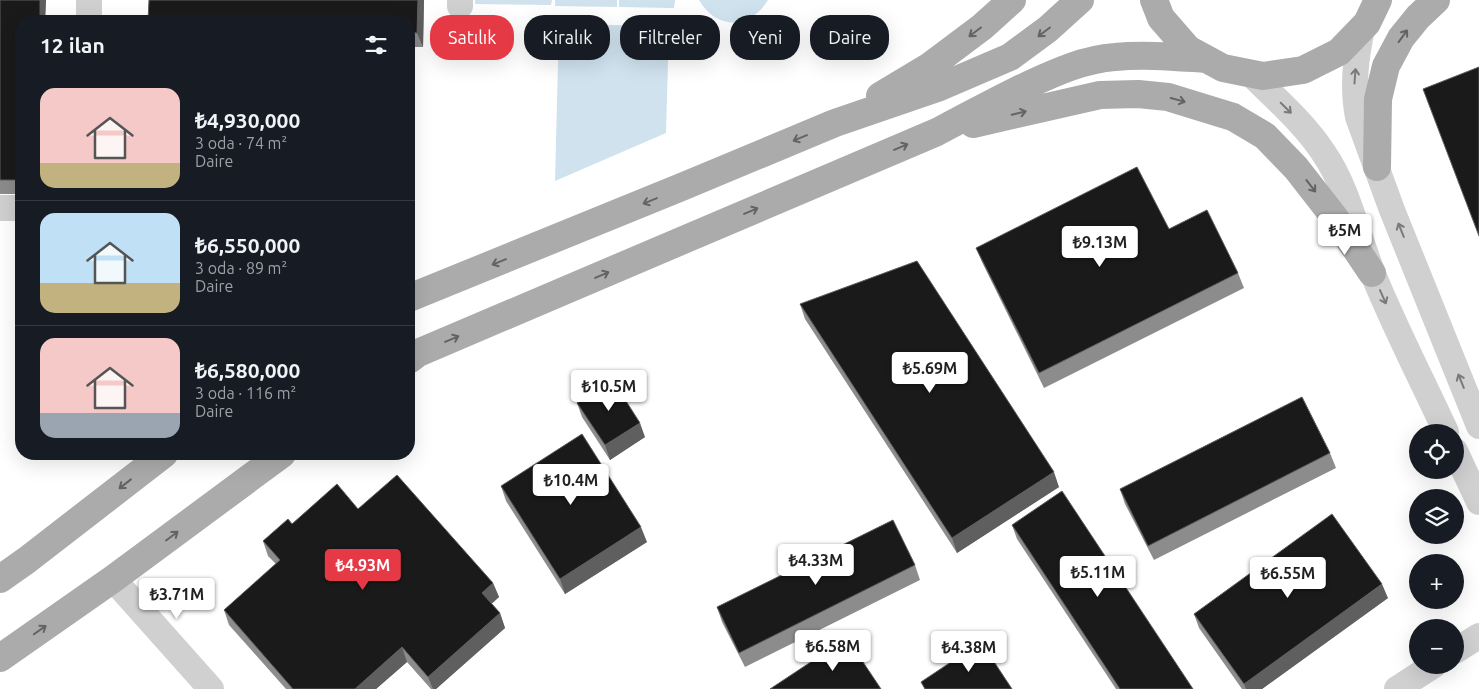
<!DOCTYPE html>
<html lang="tr">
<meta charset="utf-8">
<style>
:root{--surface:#171b24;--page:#242831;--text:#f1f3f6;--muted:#9ea1a6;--line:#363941;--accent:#e63946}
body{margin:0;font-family:Ubuntu,sans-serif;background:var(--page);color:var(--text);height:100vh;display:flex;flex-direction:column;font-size:19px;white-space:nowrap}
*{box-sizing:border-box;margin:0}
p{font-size:16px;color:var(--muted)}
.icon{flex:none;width:28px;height:28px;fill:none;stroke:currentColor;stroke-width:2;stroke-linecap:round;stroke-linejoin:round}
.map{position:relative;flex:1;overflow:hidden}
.side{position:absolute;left:15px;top:15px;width:400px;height:445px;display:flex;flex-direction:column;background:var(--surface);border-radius:20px;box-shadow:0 5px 20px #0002}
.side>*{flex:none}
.banner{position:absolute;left:430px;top:15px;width:475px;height:45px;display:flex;gap:10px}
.buttons{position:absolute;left:1409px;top:424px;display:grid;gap:10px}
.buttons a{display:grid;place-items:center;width:55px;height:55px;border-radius:50%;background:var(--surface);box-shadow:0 5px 20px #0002;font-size:25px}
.price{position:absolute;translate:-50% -42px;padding:0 11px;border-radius:5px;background:#fff;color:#222;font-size:16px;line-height:32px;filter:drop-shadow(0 1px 2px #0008)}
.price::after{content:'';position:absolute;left:50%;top:30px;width:15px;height:11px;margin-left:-8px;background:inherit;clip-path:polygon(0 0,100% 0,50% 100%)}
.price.on{background:var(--accent);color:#fff}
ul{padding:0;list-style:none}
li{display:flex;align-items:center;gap:15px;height:125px;padding:0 25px}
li+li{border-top:1px solid var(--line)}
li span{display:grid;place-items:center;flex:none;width:140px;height:100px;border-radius:15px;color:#555}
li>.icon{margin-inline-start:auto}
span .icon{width:60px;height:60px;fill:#fffc;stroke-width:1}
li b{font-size:21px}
h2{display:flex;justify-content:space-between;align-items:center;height:60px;padding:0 25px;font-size:21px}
.chip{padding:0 18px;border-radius:20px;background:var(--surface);box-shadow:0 5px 20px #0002;font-size:18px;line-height:45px}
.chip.on{background:var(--accent);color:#fff}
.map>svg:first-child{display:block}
.water{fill:#cfe2ee}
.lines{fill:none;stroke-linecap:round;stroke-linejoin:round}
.street{stroke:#d0d0d0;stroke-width:26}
.primary{stroke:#ababab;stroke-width:28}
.wall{fill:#8c8c8c}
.shaded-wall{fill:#5f5f5f}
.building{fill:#1a1a1a;stroke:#5f5f5f}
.oneway{stroke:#636363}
.oneway2{stroke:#7a7a7a}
</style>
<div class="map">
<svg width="1479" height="689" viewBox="0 0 1479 689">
<rect width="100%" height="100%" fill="#fff"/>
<path class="water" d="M475,0H552L551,5L475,4Z
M555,0H617V7L555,6Z
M619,0H675L674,8L619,7Z
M699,0H768C750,30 716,30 699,0Z
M559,24L669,26L666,133L555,181Z"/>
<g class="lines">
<path class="street" d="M460,6V0
M89,21V0
M1362,28C1356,58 1352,86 1358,117L1392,210L1479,426
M1251,74C1276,99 1304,123 1323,152C1348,188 1357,234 1373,274C1395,328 1422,380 1446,432
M0,208H21
M1455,451L1479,502
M113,579L211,689
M1455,651L1479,636
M1397,689L1434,665"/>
<path class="primary" d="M1154,0L1161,18L1188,49L1223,68L1263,76L1303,70L1339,52L1367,23L1378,0
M880,96L930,66L982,27L1012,0
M973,124L1100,95L1138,94L1168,97L1233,117L1265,136L1296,168L1335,218L1372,273
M1377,167L1378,99L1386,66L1401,38L1418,17L1436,0
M409,298L684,186L835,123L940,87L1010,57L1048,29L1080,0
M409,360L418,353L937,132C967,116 997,100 1028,85C1056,72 1085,59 1115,57C1145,54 1176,57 1206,59
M0,579L27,560L164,454
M0,658L113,579L282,454"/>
</g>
<path class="wall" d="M0,0H46L45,21H21V194H0Z
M149,0H424L423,47H409V21Z
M1169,229L1238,273L1244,288L1044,388L982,262L976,248Z
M800,304L1059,487L957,553L805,319Z
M577,403L645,437L610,460L582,417Z
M1330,453L1336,468L1154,560L1125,504L1120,489Z
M501,486L647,542L565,594L506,501Z
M358,509L493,583L499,597L491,604L500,613L505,628L436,689H431L407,662L376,689H286L229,625L224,610L276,564L268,556L263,541L292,524Z
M1012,525L1193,689H1116L1017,539Z
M915,565L920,580L745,667L722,622L717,607Z
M1388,598L1262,689H1242L1199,628L1194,614Z"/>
<path class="shaded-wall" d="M40,0H46L45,21H40Z
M418,0H424L423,47L417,33Z
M640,423L645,437L610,460L605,445Z
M1054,472L1059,487L957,553L952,538Z
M641,527L647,542L565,594L560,579Z
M493,583L499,597L487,608L482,593Z
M1382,584L1388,598L1262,689H1246L1244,684Z
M500,613L505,628L436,689H433L428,677Z
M402,647L407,662L376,689H355Z"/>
<path class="building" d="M0,0H40V21H21V180H0Z
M149,0H418L417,33L409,32V21H148Z
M1479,67V236L1423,89Z
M1137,167L1169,229L1207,210L1238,273L1039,373L976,248Z
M917,261L1054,472L952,538L800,304Z
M612,379L640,423L605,445L577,403Z
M1302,397L1330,453L1148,546L1120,489Z
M582,434L641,527L560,579L501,486Z
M397,475L493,583L482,593L500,613L428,677L402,647L355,689H293L224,610L280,560L263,541L288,519L292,524L337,484L358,509Z
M1062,491L1193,689H1120L1012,525Z
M1332,514L1382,584L1244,684L1194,614Z
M893,520L915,565L739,653L717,607Z
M847,638L881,689H770Z
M981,642L1012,689H925L921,682Z"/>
<defs><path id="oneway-shaft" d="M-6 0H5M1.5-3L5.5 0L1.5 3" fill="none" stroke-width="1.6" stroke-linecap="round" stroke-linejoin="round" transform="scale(1.25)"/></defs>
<g class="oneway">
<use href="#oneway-shaft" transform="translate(975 32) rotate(143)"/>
<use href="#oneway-shaft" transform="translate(1044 32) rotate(143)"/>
<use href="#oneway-shaft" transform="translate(1403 36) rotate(-54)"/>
<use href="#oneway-shaft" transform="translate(1178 100) rotate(15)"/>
<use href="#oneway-shaft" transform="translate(1019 113) rotate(-13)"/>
<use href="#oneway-shaft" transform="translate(800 138) rotate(157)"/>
<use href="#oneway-shaft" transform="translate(901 147) rotate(-23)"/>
<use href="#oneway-shaft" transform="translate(1311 186) rotate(52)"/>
<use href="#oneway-shaft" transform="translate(650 201) rotate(158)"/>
<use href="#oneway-shaft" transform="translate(751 211) rotate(-23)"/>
<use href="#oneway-shaft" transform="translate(499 262) rotate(158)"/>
<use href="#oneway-shaft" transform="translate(602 275) rotate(-23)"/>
<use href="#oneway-shaft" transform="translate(452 339) rotate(-23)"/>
<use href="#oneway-shaft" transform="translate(125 484) rotate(142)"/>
<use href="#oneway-shaft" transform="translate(172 536) rotate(-37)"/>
<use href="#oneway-shaft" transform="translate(40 630) rotate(-35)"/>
</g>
<g class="oneway2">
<use href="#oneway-shaft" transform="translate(1355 76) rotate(-86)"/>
<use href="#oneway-shaft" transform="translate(1286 108) rotate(45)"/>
<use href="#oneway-shaft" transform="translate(1401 230) rotate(-112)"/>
<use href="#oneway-shaft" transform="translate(1383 297) rotate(66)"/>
<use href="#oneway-shaft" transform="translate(1461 381) rotate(-112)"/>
</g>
</svg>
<div class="buttons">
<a><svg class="icon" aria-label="locate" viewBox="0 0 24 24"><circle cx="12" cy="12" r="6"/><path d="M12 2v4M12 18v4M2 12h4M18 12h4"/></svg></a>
<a><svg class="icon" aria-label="layers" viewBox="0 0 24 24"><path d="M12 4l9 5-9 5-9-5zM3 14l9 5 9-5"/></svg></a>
<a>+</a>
<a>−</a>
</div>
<b class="price" style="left:1345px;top:256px">₺5M</b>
<b class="price" style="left:1100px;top:268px">₺9.13M</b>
<b class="price" style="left:930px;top:394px">₺5.69M</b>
<b class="price" style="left:609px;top:412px">₺10.5M</b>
<b class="price" style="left:571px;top:506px">₺10.4M</b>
<b class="price" style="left:816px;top:586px">₺4.33M</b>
<b class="price on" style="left:363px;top:591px">₺4.93M</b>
<b class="price" style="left:1098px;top:598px">₺5.11M</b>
<b class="price" style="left:1288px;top:599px">₺6.55M</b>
<b class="price" style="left:177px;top:620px">₺3.71M</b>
<b class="price" style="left:833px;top:672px">₺6.58M</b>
<b class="price" style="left:969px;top:673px">₺4.38M</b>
<div class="banner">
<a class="chip on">Satılık</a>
<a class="chip">Kiralık</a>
<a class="chip">Filtreler</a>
<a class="chip">Yeni</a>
<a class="chip">Daire</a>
</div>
<section class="side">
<h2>12 ilan<svg class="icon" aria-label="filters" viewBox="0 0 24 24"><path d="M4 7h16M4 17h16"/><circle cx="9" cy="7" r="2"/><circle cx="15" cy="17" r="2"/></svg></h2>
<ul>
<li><span style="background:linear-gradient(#f6c9c9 75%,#c2b280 0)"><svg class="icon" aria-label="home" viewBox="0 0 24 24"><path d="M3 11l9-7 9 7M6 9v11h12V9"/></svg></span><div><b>₺4,930,000</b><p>3 oda · 74 m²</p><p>Daire</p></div></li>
<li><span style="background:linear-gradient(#bfe0f5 70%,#c2b280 0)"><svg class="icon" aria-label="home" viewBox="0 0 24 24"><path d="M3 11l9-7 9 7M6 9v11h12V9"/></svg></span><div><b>₺6,550,000</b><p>3 oda · 89 m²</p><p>Daire</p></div></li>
<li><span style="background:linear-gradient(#f6c9c9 75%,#9aa5b1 0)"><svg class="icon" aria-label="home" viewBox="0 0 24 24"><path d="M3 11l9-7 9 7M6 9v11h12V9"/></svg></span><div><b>₺6,580,000</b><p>3 oda · 116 m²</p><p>Daire</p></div></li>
</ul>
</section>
</div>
